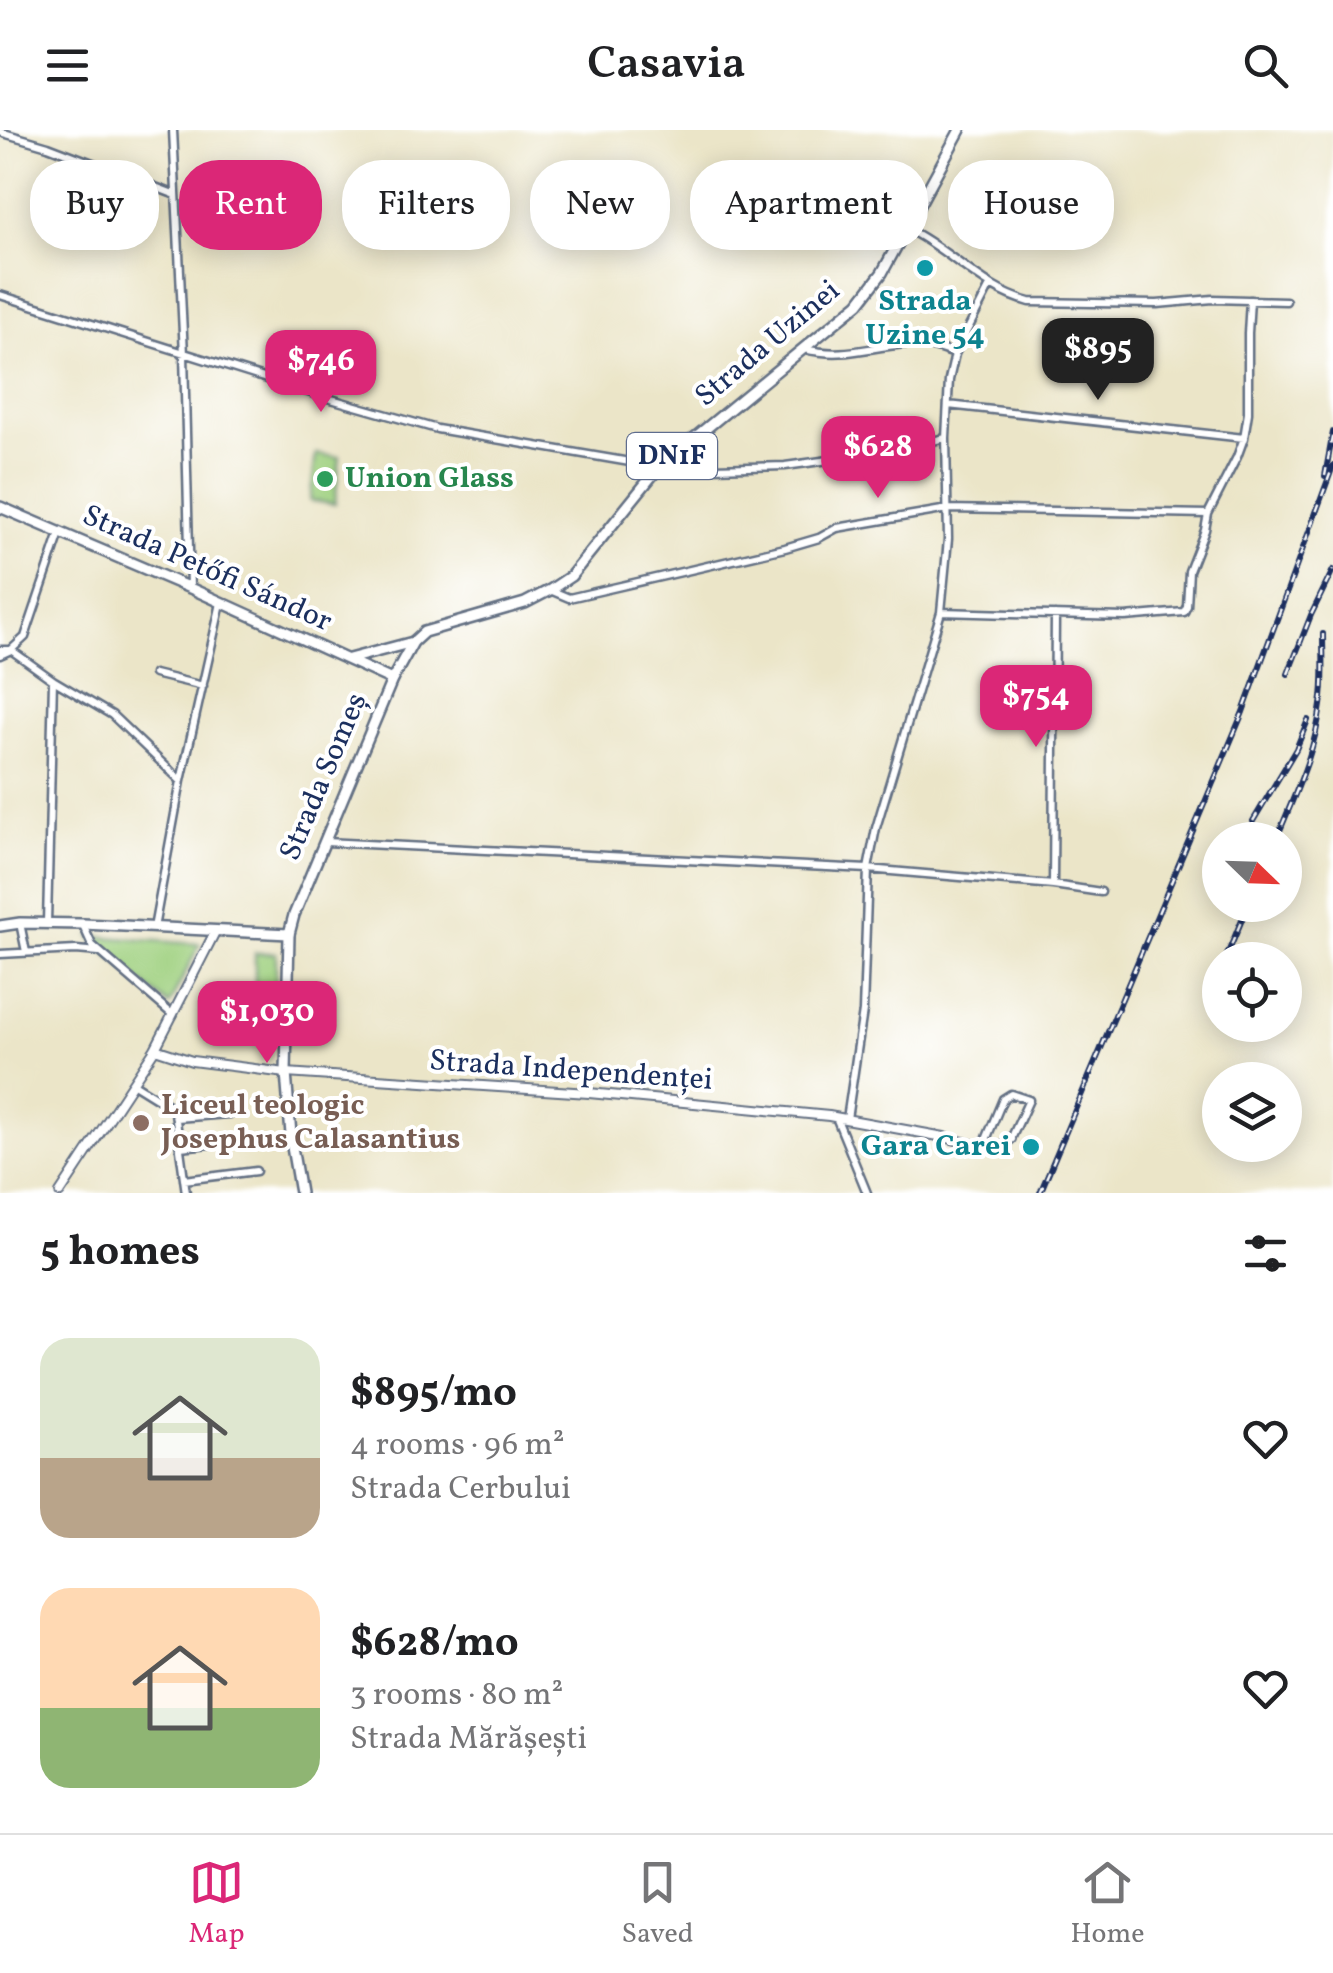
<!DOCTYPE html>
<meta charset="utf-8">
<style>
:root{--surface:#fff;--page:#f2f2f2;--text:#202124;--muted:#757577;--line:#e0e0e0;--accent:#db2777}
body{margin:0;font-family:Vollkorn,serif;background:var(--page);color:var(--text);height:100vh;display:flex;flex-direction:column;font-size:38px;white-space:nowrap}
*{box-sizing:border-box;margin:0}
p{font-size:32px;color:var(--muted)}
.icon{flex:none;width:55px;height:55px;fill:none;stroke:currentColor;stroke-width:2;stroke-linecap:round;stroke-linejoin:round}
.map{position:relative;height:1063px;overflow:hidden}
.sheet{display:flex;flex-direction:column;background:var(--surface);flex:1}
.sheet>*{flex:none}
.hud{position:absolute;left:30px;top:30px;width:1275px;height:90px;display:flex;gap:20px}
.needle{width:65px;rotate:113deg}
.controls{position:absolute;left:1202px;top:692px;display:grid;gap:20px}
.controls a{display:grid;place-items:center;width:100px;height:100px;border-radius:50%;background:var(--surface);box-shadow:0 5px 25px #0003;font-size:50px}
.price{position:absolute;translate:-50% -85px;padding:0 22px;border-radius:20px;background:var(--accent);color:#fff;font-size:32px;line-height:65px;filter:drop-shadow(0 2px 5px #0008)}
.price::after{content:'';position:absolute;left:50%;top:60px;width:30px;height:22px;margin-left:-15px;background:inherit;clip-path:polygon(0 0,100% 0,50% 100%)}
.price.active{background:#222;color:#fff}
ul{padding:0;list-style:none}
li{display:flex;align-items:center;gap:30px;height:250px;padding:0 40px}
li span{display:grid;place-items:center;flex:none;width:280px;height:200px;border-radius:30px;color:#555}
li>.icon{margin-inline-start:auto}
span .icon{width:120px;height:120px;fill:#fffc;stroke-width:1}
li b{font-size:42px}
h2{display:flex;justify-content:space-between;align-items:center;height:120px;padding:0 40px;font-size:42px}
.pill{padding:0 35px;border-radius:40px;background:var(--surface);box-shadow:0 5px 25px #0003;font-size:35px;line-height:90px}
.pill.active{background:var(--accent);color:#fff}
header{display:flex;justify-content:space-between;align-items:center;height:130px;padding:0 40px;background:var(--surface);font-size:45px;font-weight:600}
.menu{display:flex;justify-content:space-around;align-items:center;height:140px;border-top:2px solid var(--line);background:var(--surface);font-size:28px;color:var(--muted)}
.menu a{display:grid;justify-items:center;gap:5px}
.menu .active{color:var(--accent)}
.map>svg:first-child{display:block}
.green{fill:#9fd07f;stroke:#5d806e;stroke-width:2.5}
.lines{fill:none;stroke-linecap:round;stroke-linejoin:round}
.minor-casing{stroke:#646f83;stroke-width:11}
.tertiary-casing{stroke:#646f83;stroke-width:12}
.secondary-casing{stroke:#646f83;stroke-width:14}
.primary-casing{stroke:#646f83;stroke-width:14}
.minor{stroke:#fff;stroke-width:6}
.tertiary{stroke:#fff;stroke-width:8}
.secondary{stroke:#fff;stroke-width:9}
.primary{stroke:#fff;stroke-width:9}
.rail-casing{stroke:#1b2f5e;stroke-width:6}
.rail{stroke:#fff;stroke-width:2.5;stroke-dasharray:8;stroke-linecap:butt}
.culture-dot{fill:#0f9aa8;stroke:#fff;stroke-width:4}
.leisure-dot{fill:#2e9e5b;stroke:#fff;stroke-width:4}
.education-dot{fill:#8d6e63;stroke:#fff;stroke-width:4}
.labels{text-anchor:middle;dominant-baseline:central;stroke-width:8;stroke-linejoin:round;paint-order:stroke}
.shield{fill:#fff;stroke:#5f6d8e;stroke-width:2.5}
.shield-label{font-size:28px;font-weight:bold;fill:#1b2f5e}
.culture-label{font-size:30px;font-weight:bold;fill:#0d838f;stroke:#fff}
.street-label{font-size:30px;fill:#1b2f5e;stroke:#fff}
.leisure-label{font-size:30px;font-weight:bold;fill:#27864d;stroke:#fff;text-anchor:start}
.education-label{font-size:30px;font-weight:bold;fill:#785e54;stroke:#fff;text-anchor:start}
</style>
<header><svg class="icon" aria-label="menu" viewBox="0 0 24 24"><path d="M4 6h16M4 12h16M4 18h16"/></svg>Casavia<svg class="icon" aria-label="search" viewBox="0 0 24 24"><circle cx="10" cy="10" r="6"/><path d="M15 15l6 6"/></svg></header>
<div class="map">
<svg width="1333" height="1063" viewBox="0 0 1333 1063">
<rect width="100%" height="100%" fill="#fff"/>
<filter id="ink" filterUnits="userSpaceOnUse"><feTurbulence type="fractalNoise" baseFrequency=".01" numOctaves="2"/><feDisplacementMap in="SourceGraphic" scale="20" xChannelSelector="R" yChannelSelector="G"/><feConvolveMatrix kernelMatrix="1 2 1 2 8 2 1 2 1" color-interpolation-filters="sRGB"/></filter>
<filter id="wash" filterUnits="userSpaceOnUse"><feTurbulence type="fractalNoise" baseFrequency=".0048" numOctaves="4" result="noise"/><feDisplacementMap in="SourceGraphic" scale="40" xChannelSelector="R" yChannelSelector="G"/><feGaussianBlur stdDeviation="2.25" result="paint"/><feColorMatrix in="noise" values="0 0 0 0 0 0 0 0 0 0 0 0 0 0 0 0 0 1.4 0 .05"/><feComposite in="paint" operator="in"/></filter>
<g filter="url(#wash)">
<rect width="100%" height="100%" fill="#ebe5c8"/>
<path class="green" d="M316,324L340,327L335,374L310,371Z
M91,806L200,814L169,875L101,819Z
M255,823H276V880H255Z"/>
</g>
<g filter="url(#ink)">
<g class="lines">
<defs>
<path id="minor" d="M173,0L184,224L190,458
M0,2L48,16L176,65
M907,99C951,120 982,160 1030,172L1157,174L1213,169L1286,171
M0,165L324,267L437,299L659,337L679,339L785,336L866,325L946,308
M804,219C846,229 869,216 908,214C925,213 940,219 955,224
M948,275L1244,308
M550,460L569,468L785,418L819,408L837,398L948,379L1208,384
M941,482L1125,487L1184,482L1187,476L1189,441L1205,400L1208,384L1237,327L1244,308L1248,283V203L1250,170
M0,520H11L25,507L60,403
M0,525L11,520L53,550L112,585L181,651
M154,544L203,556
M325,712L868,739L1053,755L1101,762
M1053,755L1055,485
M20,793L26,822
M47,793L53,550
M83,795L92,815L173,885
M154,798L181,651L221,473
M0,824L76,820L99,822
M134,954L171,977L175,983L186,1063
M836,987L867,1063
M177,988L240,983
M847,989L863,881L868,739L876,698L941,482L948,409L946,308L949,250L955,224L990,156
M180,1017L251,1010
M983,1017L1003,969L1011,964L1029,970L1011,1009
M184,1050L256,1041"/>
<path id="tertiary" d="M155,919L192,931L286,943L589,963L829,986L944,1007L983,1017L1002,1016L1011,1009
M60,1063L155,919L215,802"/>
<path id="secondary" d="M0,377L190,458L392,550
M349,529L413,512
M289,804L286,943L292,1017L300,1063"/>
<path id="primary" d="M0,796L20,793L83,794L289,804L294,785L392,550L413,512L424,502L525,473L550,460L571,446L659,337L859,173L882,143L960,0"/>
</defs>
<use href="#minor" class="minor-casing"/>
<use href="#tertiary" class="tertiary-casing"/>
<use href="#secondary" class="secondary-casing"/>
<use href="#primary" class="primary-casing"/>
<use href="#minor" class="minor"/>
<use href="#tertiary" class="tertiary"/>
<use href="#secondary" class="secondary"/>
<use href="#primary" class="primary"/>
<defs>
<path id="rail" d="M1325,346L1333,302
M1288,544L1311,485L1333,440
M1253,691L1296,619L1308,590
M1276,710C1294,666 1315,623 1321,575C1325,552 1323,528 1323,504
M1225,830L1248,775
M1213,859L1220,843
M1040,1063L1243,582L1333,336"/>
</defs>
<use href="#rail" class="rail-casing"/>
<use href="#rail" class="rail"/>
</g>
</g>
<g class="culture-dot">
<circle cx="925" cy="138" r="10"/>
<circle cx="1031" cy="1017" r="10"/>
</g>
<circle class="leisure-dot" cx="325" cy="349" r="10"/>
<circle class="education-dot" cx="141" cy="993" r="10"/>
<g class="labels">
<rect class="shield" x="627" y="303" width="90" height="46" rx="8"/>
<g class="shield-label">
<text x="672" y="326">DN1F</text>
</g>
<g class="culture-label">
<text x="925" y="172">Strada<tspan x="925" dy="34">Uzine 54</tspan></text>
<text x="1011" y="1017" text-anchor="end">Gara Carei</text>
</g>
<g class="street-label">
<text transform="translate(768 214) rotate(-40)">Strada Uzinei</text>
<text transform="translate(207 439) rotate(24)">Strada Petőfi Sándor</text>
<text transform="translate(324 647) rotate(-67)">Strada Someș</text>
<text transform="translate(571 941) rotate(4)">Strada Independenței</text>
</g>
<g class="leisure-label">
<text x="345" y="349">Union Glass</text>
</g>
<g class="education-label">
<text x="161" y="976">Liceul teologic<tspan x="161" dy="34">Josephus Calasantius</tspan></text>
</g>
</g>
</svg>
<div class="controls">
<a><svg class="needle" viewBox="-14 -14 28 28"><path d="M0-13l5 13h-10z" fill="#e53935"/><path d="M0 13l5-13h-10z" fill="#757577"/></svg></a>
<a><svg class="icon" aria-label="locate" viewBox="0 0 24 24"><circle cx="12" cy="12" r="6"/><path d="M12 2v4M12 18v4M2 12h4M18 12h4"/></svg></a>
<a><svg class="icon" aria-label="layers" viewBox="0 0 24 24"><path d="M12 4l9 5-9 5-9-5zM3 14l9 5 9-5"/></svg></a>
</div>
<b class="price active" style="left:1098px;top:273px">$895</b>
<b class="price" style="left:321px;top:285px">$746</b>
<b class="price" style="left:878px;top:371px">$628</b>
<b class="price" style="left:1036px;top:620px">$754</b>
<b class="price" style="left:267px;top:936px">$1,030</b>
<div class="hud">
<a class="pill">Buy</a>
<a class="pill active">Rent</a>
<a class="pill">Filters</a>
<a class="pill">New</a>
<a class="pill">Apartment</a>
<a class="pill">House</a>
</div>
</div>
<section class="sheet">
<h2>5 homes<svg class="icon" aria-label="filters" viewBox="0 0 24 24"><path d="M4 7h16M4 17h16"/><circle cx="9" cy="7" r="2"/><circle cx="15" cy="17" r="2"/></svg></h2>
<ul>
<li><span style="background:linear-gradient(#dfe7d0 60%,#b9a48a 0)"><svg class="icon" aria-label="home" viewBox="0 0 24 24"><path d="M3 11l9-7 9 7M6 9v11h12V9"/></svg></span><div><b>$895/mo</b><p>4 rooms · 96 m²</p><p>Strada Cerbului</p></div><svg class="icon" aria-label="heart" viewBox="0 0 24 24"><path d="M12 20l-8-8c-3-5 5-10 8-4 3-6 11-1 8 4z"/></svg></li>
<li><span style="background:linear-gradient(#ffd9b3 60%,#8fb573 0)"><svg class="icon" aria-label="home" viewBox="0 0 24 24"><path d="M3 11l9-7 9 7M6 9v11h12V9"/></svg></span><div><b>$628/mo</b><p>3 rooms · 80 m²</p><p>Strada Mărășești</p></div><svg class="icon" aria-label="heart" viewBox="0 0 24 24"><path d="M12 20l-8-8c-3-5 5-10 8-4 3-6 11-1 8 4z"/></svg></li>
</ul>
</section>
<nav class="menu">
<a class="active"><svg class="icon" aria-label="map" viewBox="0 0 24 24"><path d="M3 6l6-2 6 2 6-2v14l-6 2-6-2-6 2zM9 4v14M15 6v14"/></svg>Map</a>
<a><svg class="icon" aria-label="saved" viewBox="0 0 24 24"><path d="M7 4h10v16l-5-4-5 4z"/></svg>Saved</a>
<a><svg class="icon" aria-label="home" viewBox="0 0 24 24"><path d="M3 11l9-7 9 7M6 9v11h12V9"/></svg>Home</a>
</nav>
